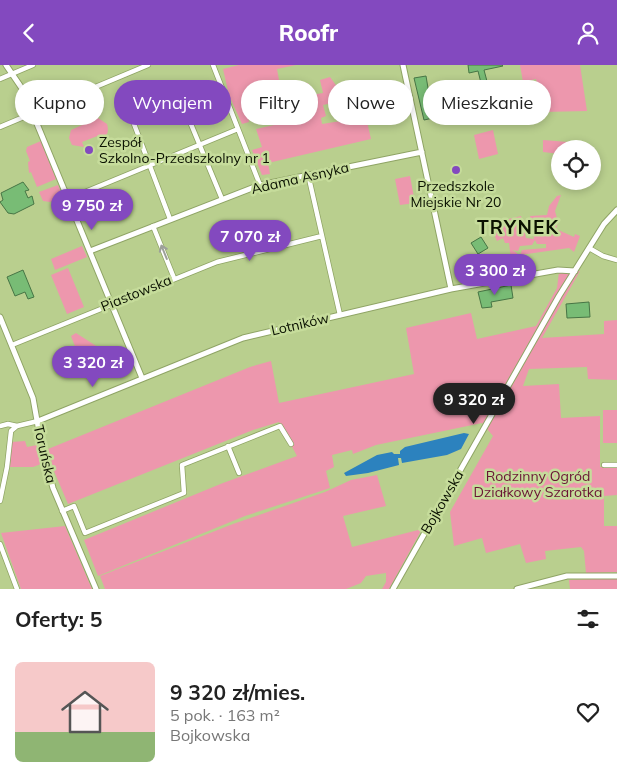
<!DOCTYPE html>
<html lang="pl">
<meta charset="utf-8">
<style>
:root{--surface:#fff;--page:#f2f2f2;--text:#222;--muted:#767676;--accent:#8349bf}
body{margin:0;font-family:Mulish,sans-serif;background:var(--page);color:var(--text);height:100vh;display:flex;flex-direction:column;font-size:19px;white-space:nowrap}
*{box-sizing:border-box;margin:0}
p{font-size:16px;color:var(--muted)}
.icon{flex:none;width:28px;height:28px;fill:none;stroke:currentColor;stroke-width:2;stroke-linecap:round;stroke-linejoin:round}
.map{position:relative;height:524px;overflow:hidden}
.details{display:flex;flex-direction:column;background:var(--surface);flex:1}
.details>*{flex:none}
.banner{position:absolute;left:15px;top:15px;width:588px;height:45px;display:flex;gap:10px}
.fabs{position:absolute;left:551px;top:75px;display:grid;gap:10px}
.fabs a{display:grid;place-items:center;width:50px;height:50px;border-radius:50%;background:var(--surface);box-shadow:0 2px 8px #0003;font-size:25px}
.price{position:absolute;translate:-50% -42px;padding:0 11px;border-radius:18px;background:var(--accent);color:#fff;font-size:16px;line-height:32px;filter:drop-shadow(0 1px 2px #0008)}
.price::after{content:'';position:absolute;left:50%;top:30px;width:15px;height:11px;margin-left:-8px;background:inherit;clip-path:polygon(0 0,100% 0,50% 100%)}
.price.selected{background:#222;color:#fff}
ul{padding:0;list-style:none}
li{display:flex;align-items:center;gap:15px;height:125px;padding:0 15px}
li span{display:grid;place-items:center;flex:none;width:140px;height:100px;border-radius:8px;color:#555}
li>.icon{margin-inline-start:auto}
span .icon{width:60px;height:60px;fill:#fffc;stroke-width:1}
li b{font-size:21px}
h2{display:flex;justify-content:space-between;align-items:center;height:60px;padding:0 15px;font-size:21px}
.tag{padding:0 18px;border-radius:22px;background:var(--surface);box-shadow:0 2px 8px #0003;font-size:18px;line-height:45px}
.tag.selected{background:var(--accent);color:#fff}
header{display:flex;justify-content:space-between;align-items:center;height:65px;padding:0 15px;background:var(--accent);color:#fff;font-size:22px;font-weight:800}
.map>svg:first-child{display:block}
.green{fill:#ed97ad}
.water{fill:#2c82be}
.building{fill:#78bc75;stroke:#477545}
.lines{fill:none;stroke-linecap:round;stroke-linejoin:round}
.minor-casing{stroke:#8fa465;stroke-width:6}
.tertiary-casing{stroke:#8fa465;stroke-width:7}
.minor{stroke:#fff;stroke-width:4.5}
.tertiary{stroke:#fff;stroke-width:5}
.oneway{stroke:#9da099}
.poi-dot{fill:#8349bf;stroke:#c6dc9b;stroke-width:2}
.labels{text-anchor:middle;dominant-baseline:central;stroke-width:5;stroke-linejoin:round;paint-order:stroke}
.poi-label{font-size:14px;fill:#0a1100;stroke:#c6dc9b;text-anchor:start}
.street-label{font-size:14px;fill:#0a1100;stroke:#c6dc9b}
.park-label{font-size:14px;fill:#6a1435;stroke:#c6dc9b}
.district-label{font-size:19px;font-weight:bold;letter-spacing:1px;fill:#0a1100;stroke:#c6dc9b}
</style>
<header><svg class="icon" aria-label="back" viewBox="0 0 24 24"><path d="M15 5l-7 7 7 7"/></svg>Roofr<svg class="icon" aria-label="person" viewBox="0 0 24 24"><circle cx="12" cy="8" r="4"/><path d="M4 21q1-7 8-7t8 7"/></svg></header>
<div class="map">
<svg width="617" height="524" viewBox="0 0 617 524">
<rect width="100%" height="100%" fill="#b9cf8e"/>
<path class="green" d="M239,0H296L277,4L279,15L275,17L277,25L308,18L311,30L323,28L320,15L330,12L338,23L359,18L363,38L360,39L358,32L323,40L326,51L321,53L322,59L366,52L371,74L268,98L270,109L262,110L252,85L262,82L256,64L306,53L308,48L305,38L294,39L293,37L247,48L249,57L242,59L229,30L223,4Z
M520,0H580L587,46L543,47L536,14L523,17Z
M98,53L107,59C109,65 108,71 102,74L100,70L82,77L84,82L72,80L69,73L71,65Z
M493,65L498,89L479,94L474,70Z
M543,75L568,77L567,84H560V89L543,87Z
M41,76L56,114L37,122L31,107L29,108L28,97L30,96L26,86L27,82Z
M410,111L415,138L400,140L395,114Z
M58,120L63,132L50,137L43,136L39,127Z
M561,130L555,146L558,157L556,164L574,172L575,169L580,171L574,187L569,183L520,190L522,185L546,183V179H537L535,175L532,180L520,181L518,186L512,185L517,188V193L511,194L509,178H505L503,173L497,176L489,159L521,151L526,173L534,174L530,151L547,150L549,141L557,131Z
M82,181L87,192L55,205L51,194Z
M68,203L84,242L67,249L51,210Z
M580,206L542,273L604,269V256L617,255V315L588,314L587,302L529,304L523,321L559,319L561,353L600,351V402L617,403V430L604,431V461H617V507L586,508L584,486L581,482L545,486L546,494L526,498L520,479L486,488L482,473L454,481L450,447L493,371L482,358L376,380L353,389L352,385L332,390L334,402L326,406L330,423L245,451L98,511L84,475L223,418L297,391L279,357L253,365L68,439L54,406L48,384L250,302L271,296L279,338L414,309L406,263L471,248L477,274L536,261L557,223L559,207Z
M76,268L104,286L105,290L83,302L71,271Z
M603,345H617V378H603Z
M25,376L27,382L37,380L41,399L33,402H10L12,377Z
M377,410L386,441L343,451L352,482L422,464L389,524H382L386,517V508L366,511L361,518L346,524H105L100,511L233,459L325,427L351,415Z
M65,461L92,524H21L1,468Z
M617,513V524H570L569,515Z"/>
<path class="water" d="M464,368L469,369L461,384L447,390L402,398L401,393H398L399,400L368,408L346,411L344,408L377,390L392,387L394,389H400V386L405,382Z"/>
<path class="building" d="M468,0H502L503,1L484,5L488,20L482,22L478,6L469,8Z
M426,11L433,53L424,55L414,13Z
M23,117L29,125L25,126L28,133L32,131L34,139L14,149L8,148L0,137L3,135L1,128Z
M481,172L488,183L478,189L471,178Z
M23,205L34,232L28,234L25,227L15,231L7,212Z
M511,220L513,233L491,237L492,242L482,243L478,227Z
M589,237L590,252L567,253L566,239Z"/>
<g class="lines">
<defs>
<path id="minor" d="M213,0L260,120
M0,14L33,0
M0,62L148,0
M308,109L340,250
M68,134L238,64
M170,154L131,51L177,33L181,35L222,134
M153,161L174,213
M589,183L603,191L617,195
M12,280L217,197L322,171
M0,361L8,359L17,361
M228,381L239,408
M604,400H617
M0,436L7,402L11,366L17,361L38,356
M62,446L74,441L85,468L184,428L182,400L280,361L291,379
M0,479L17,524"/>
<path id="tertiary" d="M6,0L23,25L142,313
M403,0L451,224
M90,186L260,120L422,87
M0,252L33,333L41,378L53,423L96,524
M38,356L243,273L451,224L558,205L575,206
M393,524L559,231L604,159L617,145
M517,524L567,511H617"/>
</defs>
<use href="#minor" class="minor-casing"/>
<use href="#tertiary" class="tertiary-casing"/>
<use href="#minor" class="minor"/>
<use href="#tertiary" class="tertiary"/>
</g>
<defs><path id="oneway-shaft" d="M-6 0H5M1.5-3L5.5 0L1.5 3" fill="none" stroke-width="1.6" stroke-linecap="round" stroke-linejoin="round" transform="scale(1.25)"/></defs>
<use class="oneway" href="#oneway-shaft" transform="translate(164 187) rotate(-112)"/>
<g class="poi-dot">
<circle cx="89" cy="85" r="5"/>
<circle cx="456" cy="105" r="5"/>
</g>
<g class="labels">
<g class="poi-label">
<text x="99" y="77">Zespół<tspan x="99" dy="16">Szkolno-Przedszkolny nr 1</tspan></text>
<text x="456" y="121" text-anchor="middle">Przedszkole<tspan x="456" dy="16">Miejskie Nr 20</tspan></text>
</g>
<g class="street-label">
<text transform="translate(300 113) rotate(-13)">Adama Asnyka</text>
<text transform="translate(136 228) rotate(-22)">Piastowska</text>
<text transform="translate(300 259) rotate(-13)">Lotników</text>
<text transform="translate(45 389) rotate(77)">Toruńska</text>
<text transform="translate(442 437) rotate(-60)">Bojkowska</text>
</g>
<g class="park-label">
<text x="538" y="411">Rodzinny Ogród<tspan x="538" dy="16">Działkowy Szarotka</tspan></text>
</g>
<g class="district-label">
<text x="518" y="162">TRYNEK</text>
</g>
</g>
</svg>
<div class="fabs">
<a><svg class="icon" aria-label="locate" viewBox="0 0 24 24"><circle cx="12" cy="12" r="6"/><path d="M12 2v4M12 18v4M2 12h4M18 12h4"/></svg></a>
</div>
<b class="price" style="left:92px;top:166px">9 750 zł</b>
<b class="price" style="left:250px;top:197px">7 070 zł</b>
<b class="price" style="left:495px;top:231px">3 300 zł</b>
<b class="price" style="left:93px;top:323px">3 320 zł</b>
<b class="price selected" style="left:474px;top:360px">9 320 zł</b>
<div class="banner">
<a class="tag">Kupno</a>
<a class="tag selected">Wynajem</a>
<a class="tag">Filtry</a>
<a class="tag">Nowe</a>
<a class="tag">Mieszkanie</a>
</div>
</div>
<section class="details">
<h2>Oferty: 5<svg class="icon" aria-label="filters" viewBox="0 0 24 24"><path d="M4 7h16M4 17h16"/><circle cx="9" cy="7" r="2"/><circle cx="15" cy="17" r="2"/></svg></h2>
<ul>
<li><span style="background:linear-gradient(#f6c9c9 70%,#8fb573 0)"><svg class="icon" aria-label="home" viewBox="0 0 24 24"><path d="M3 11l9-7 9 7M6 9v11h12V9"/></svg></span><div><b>9 320 zł/mies.</b><p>5 pok. · 163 m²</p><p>Bojkowska</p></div><svg class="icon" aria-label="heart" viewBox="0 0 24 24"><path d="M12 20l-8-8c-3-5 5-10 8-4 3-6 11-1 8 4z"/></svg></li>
</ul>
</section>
